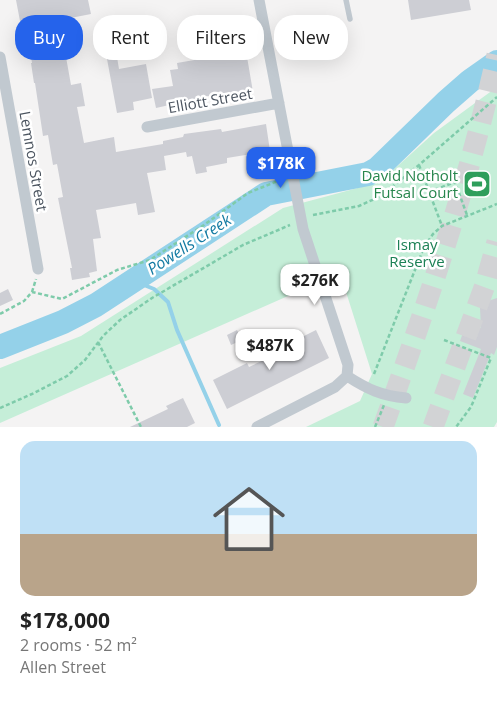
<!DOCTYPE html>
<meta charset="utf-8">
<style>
:root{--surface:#fff;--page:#f2f2f2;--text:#222;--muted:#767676;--accent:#2563eb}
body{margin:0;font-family:"Open Sans",sans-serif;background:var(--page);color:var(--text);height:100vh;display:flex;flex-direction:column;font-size:19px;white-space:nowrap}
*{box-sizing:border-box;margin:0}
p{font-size:16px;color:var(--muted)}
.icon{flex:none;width:28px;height:28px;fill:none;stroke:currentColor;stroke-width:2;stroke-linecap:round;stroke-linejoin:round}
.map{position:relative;height:427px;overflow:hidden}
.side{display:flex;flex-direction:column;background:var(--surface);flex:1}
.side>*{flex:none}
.banner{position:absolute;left:15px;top:15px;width:468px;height:45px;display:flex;gap:10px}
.price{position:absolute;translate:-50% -42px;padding:0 11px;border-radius:10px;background:#fff;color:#222;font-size:16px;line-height:32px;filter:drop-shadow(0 1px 2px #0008)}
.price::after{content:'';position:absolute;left:50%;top:30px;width:15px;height:11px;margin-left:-8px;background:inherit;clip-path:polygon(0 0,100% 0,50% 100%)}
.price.current{background:var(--accent);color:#fff}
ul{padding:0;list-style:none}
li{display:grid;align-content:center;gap:10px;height:265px;padding:0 20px}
li span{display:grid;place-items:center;height:155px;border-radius:15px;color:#555}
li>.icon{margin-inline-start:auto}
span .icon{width:90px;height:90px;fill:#fffc;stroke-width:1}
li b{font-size:21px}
.chip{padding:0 18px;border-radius:20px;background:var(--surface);box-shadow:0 5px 20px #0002;font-size:18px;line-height:45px}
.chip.current{background:var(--accent);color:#fff}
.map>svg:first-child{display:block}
.green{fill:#c5eed8}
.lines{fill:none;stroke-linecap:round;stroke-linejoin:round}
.stream{stroke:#94d1e9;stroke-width:4}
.river{stroke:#94d1e9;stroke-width:24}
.building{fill:#cdced4}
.highway-tunnel{stroke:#d2d3d5;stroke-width:21;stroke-dasharray:21 11;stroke-linecap:butt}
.path{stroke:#7ecbaa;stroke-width:2.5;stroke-dasharray:4 2.5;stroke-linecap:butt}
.lane{stroke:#c1c9d0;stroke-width:5.5}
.street{stroke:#c1c9d0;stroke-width:11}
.labels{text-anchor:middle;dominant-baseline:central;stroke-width:5;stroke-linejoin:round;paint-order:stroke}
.street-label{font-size:15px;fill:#4b545f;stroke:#fff}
.leisure-label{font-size:15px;fill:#27864d;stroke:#fff;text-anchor:end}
.park-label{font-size:15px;fill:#1c8055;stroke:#fff}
.water-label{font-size:16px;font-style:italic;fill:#137aa2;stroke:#fff}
</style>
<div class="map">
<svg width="497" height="427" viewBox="0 0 497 427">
<rect width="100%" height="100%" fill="#f4f3f3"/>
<path class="green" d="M497,87V422L494,427H306L360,401L372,374L340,273L0,423V368L81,336L283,208L380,182L434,133Z"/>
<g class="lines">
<path class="stream" d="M128,283L144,285L154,289L168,302L177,330L219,425"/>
<path class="river" d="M0,347L63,322L96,305L266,194L368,174L377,169L446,102L470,81L497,62"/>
</g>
<path class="building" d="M16,0H88L91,14L50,22L49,16L20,21Z
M408,0H469L471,10L411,20Z
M213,24L214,29L238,25L242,46L245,45L253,92L219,99L218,94L156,108L152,89L173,86L170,70L178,69L177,63L200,59L199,58L202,57L197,27Z
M47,47L49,60L66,57L71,85L81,83L85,106L77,107L84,143L114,137L116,152L163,144V141L183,137L184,134L221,129L222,132L266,124L270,151L227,158V163L206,167L207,172L196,174L192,156L187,157L186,152L164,156L166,170L147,173L155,212L138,215L136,203L96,210L101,238L93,239L97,271L89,273L90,277L72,280L70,268H72L58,198L63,197L57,164L53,165L48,135L43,136L35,83H34L31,63H32L30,50Z
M117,57L119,69L146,64L152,98L133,102L134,110L117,113L107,59Z
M8,289L13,300L0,306V293Z
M497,298V347L494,355L491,353L473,398L463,394L481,349L460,341L467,322L481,328L480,308L485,302Z
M237,330L242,340L231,345L227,335Z
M316,330L329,358L227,409L213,380L247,363L249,367L272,356L273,359L303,344L300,338Z
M183,398L195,423L187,427H130L168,409L166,406Z"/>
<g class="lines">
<path class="highway-tunnel" d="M383,427C427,305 469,182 497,55
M433,427L485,285L497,242"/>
<path class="path" d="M419,165L442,226
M429,192L455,182L467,215
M313,215L359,206L381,196L419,165L497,97
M32,292L36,279
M0,314L24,301L32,292L62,299L117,270L150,260L204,225L248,193L278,181
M444,340L491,358L471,407L456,427
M98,342L141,427
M374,374L424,247L433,234L442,226L497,204
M0,408L32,394L67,376L85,360L103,336L120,320L152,298L243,245L290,225
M375,427L384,405"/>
<path class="lane" d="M346,0L350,19"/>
<path class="street" d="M259,0L303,229L348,365L347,376
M0,57L38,269
M147,127L279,103
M347,376C367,389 382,396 406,398
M257,427L335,387L347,376"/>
</g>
<defs>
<symbol id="stadium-square" viewBox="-11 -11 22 22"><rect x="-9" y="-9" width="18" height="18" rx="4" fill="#2e9e5b" stroke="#fff"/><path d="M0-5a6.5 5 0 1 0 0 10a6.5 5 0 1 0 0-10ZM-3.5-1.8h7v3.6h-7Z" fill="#fff"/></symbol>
</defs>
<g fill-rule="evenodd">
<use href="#stadium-square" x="461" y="168" width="32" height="32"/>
</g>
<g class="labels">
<g class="street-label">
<text transform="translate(210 100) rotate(-10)">Elliott Street</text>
<text transform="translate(34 161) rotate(80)">Lemnos Street</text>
</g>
<g class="leisure-label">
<text x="458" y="175">David Notholt<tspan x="458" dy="17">Futsal Court</tspan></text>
</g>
<g class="park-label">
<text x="417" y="244">Ismay<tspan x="417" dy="17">Reserve</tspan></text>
</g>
<g class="water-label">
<text transform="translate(189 244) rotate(-33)">Powells Creek</text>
</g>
</g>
</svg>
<b class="price current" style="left:281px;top:189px">$178K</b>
<b class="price" style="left:315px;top:306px">$276K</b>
<b class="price" style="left:270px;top:371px">$487K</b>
<div class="banner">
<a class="chip current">Buy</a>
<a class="chip">Rent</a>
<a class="chip">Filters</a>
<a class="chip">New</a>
</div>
</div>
<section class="side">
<ul>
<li><span style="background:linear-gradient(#bfe0f5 60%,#b9a48a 0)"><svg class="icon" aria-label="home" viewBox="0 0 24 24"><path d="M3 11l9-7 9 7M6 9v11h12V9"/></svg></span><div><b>$178,000</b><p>2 rooms · 52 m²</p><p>Allen Street</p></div></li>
</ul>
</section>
